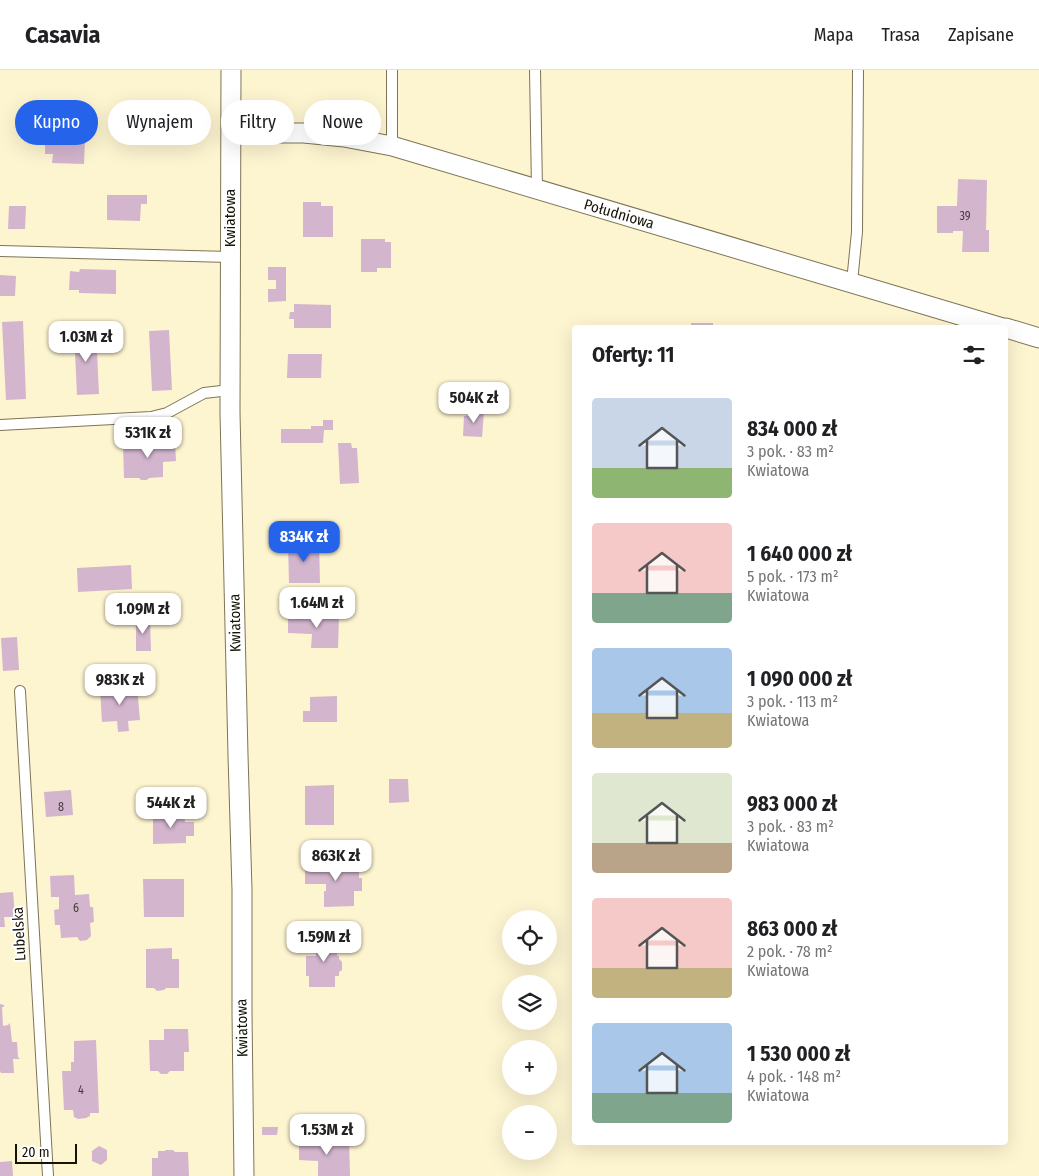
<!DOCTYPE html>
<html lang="pl">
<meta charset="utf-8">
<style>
:root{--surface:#fff;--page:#f2f2f2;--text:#202124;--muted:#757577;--line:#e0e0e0;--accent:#2563eb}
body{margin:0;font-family:"Fira Sans Condensed",sans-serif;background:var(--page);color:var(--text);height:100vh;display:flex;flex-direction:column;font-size:19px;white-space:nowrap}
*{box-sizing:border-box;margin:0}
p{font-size:16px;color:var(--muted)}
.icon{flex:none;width:28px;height:28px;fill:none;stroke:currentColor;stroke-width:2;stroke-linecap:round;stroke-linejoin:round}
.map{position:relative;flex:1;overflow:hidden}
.panel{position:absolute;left:572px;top:255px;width:436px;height:820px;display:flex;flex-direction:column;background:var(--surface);border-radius:5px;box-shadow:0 5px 20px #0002}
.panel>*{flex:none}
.hud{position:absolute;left:15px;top:30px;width:475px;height:45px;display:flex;gap:10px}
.buttons{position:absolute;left:502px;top:840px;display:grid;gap:10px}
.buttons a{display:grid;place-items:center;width:55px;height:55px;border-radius:50%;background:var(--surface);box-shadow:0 5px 20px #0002;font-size:25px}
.scale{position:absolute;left:15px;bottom:12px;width:62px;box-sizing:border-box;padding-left:5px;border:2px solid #151206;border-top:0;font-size:14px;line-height:18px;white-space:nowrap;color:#151206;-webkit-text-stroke:4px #fff;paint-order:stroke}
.price{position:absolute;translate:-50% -42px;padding:0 11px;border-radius:10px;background:#fff;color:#222;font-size:16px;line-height:32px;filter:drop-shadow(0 1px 2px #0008)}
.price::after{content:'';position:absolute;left:50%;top:30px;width:15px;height:11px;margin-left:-8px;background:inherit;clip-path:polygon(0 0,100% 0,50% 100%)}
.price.active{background:var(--accent);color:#fff}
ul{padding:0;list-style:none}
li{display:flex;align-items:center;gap:15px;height:125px;padding:0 20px}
li span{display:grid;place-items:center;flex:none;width:140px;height:100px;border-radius:5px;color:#555}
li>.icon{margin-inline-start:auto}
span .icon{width:60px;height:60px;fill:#fffc;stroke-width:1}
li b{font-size:21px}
h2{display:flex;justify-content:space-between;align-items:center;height:60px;padding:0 20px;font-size:21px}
.chip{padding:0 18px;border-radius:22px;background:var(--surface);box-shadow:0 5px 20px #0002;font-size:18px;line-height:45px}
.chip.active{background:var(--accent);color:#fff}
header{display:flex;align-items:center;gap:30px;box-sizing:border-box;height:70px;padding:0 25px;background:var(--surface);border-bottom:1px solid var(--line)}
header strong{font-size:24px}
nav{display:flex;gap:28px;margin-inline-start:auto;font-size:18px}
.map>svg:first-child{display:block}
.building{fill:#d3b5ce}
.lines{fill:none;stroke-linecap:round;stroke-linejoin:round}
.service-casing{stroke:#7d7555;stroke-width:12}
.minor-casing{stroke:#7d7555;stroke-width:21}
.service{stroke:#fff;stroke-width:10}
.minor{stroke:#fff;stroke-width:19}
.labels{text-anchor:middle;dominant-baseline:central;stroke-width:4;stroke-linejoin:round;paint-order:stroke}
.number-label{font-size:12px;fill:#443b38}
.street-label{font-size:15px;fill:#151206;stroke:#fff}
</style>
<header>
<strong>Casavia</strong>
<nav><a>Mapa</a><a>Trasa</a><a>Zapisane</a></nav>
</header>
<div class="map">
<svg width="1039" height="1106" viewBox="0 0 1039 1106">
<rect width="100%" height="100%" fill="#fdf4d0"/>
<path class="building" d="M45,68L85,69L84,94L52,93L53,84H45Z
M958,109L987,110L986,160H989V182H962L963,161H953V163H937V136H957Z
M107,125H147V134H141L140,151L107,150Z
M303,132H321V136H333V167H303Z
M9,136H26L25,159H8Z
M361,169H385V172H391V198H377V202H361Z
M268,197H286V231L268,232V219H276V210H268Z
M80,199L116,200V224L79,223V220H69L70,201L79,202Z
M0,205L16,206L15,226H0Z
M294,234L331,235V258H294V249H289L290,242H294Z
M23,251L26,329L6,330L2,252Z
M691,253H713V258H691Z
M96,260L99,324L77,325L74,261Z
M169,260L172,320L152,321L149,261Z
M288,284H322L321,308H287Z
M470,341L484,342L482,367L463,366L464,346H469Z
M323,350H333V360H324L323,373H281V359H311V356H323Z
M175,369L176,391L163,392V407L149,408L147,410H141L139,408H124L123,375H147V370Z
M338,373H351L352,378H357L359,413L340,414Z
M319,472L320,513H289L288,473Z
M131,495L132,519L78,522L77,498Z
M288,545L339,546L338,578H311L312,564L288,563Z
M150,549L151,581H136V550Z
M17,567L19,600L3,601L1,568Z
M124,612L125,617L137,616L140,650L128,651L129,661L118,662L117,651L102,652L100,619L115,618V613Z
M337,626V652H303V641H310V627Z
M389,709H408L409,732L389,733Z
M334,715V755H305V716Z
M71,720L73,745L46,747L44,722Z
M153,744H184L185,752H194V766H186V773L153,774Z
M359,793V808H362V821H354V836L324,837V821H326V814H305V795Z
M74,805L75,825L89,824L90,837H93L94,852L90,853L91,866L87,870L80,871L77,867L61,868L60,855H55L54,840L59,839V827H51L50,806Z
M143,809H184V847H144Z
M13,822L15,847H4L5,857H0V823Z
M337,864V886H339V889L342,892V900L339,902V906H335V917H309V906H306V886H316V865Z
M172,878V889H179V918H166L164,920L157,921L154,918H146V879Z
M0,934L4,935V937H2L3,956L8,955L10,953L12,972H17L18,987L20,989H13L14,1003H1L0,1001Z
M164,959H188L189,982H184V1001H170L167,1004H161L158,1001H150L149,970H164Z
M96,970L99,1043H90V1046L86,1048L78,1049L74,1047L73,1040H64L62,1001H71V992H74V971Z
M262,1057H278L277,1065H262Z
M299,1069H349L350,1106H318V1091L299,1090Z
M99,1076L107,1080V1090L101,1095L92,1091V1081Z
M166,1080H173L175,1082H188L189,1106H152V1088H158V1081H165Z
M12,1091L13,1106H0V1092Z"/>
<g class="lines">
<defs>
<path id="service" d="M392,0V76
M535,0L537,120
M0,181L230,187
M852,212L857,162L858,0
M0,355L151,347L167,343L204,323L230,320
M20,621L48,1106"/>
<path id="minor" d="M231,0L230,343L238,685L242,820V942L244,1106
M231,63H304L344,67L392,76L1003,258
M1006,258L1039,268"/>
</defs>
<use href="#service" class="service-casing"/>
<use href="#minor" class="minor-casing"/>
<use href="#service" class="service"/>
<use href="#minor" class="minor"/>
</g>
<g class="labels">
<g class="number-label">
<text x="965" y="146">39</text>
<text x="61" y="737">8</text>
<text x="76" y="838">6</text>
<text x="81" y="1020">4</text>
</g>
<g class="street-label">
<text transform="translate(619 144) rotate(16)">Południowa</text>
<text transform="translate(230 148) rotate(-90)">Kwiatowa</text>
<text transform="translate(235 553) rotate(-91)">Kwiatowa</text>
<text transform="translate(19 864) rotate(-93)">Lubelska</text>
<text transform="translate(242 958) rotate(-91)">Kwiatowa</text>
</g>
</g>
</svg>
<div class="buttons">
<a><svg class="icon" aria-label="locate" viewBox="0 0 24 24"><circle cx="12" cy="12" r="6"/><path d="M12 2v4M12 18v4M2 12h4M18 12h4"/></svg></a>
<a><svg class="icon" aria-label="layers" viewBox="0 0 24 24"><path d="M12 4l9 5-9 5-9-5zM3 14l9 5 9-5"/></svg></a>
<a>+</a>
<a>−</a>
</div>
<div class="scale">20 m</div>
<b class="price" style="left:86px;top:293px">1.03M zł</b>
<b class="price" style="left:474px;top:354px">504K zł</b>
<b class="price" style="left:148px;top:389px">531K zł</b>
<b class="price active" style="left:304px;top:493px">834K zł</b>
<b class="price" style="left:317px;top:559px">1.64M zł</b>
<b class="price" style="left:143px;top:565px">1.09M zł</b>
<b class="price" style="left:120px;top:636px">983K zł</b>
<b class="price" style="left:171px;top:759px">544K zł</b>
<b class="price" style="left:336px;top:812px">863K zł</b>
<b class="price" style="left:324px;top:893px">1.59M zł</b>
<b class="price" style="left:327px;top:1086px">1.53M zł</b>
<div class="hud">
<a class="chip active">Kupno</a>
<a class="chip">Wynajem</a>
<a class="chip">Filtry</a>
<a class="chip">Nowe</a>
</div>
<section class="panel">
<h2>Oferty: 11<svg class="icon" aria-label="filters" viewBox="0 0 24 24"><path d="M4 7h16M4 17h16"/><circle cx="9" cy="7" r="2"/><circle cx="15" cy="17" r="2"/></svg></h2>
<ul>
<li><span style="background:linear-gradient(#c9d6e8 70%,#8fb573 0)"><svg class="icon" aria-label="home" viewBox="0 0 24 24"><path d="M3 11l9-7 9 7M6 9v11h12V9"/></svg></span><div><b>834 000 zł</b><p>3 pok. · 83 m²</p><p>Kwiatowa</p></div></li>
<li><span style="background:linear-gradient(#f6c9c9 70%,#7fa58c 0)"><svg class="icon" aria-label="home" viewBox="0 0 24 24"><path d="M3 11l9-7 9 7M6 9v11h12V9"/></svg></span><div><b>1 640 000 zł</b><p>5 pok. · 173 m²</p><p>Kwiatowa</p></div></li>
<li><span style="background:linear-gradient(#a9c7e8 65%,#c2b280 0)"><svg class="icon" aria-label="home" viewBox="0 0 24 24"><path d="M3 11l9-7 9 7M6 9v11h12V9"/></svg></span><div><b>1 090 000 zł</b><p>3 pok. · 113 m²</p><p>Kwiatowa</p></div></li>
<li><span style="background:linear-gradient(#dfe7d0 70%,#b9a48a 0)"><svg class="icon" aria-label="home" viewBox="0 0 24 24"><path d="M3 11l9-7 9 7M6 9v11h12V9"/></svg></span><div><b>983 000 zł</b><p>3 pok. · 83 m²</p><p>Kwiatowa</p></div></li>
<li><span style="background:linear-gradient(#f6c9c9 70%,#c2b280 0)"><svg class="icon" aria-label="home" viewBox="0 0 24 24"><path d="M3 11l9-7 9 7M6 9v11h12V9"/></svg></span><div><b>863 000 zł</b><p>2 pok. · 78 m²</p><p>Kwiatowa</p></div></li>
<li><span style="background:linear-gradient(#a9c7e8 70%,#7fa58c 0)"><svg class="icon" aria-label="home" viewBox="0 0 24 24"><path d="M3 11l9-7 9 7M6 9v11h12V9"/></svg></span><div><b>1 530 000 zł</b><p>4 pok. · 148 m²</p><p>Kwiatowa</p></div></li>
</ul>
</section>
</div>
